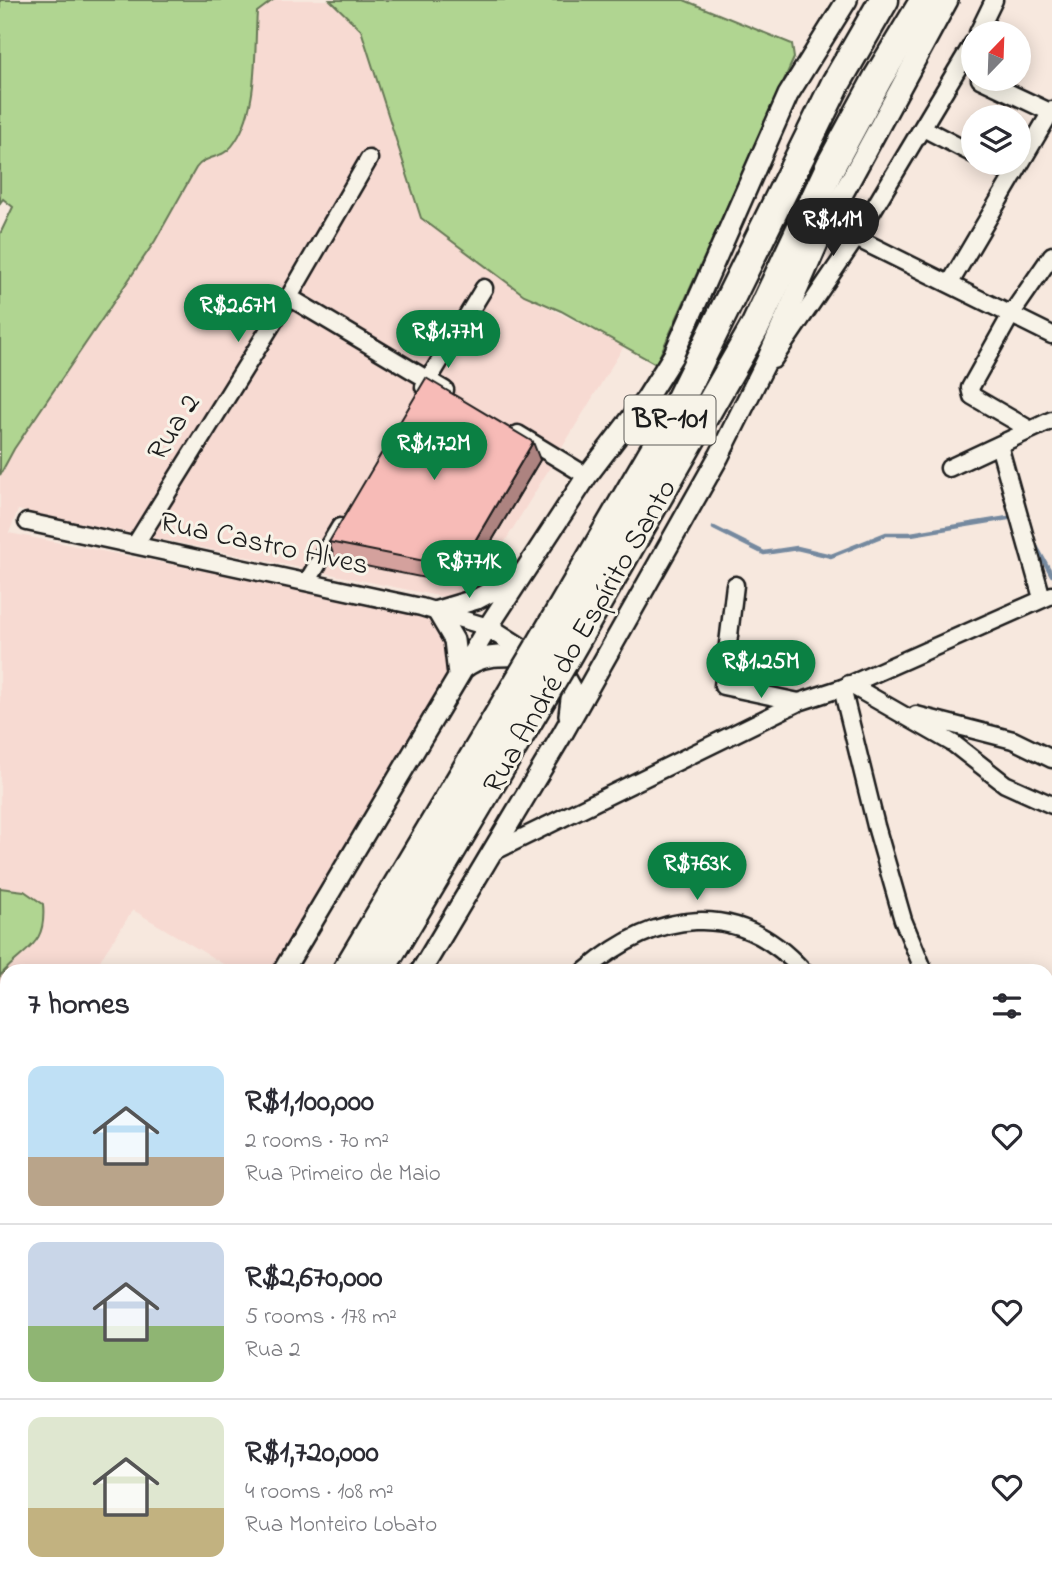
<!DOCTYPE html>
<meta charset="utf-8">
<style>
:root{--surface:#fff;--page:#f2f2f3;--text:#2b2b33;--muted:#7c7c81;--line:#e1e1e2;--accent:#0b8043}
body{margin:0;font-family:"Indie Flower",sans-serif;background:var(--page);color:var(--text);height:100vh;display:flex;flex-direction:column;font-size:26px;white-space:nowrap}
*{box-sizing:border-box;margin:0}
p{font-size:23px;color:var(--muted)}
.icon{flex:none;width:38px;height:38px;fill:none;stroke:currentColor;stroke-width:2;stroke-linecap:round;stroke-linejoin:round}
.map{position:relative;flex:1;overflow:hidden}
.details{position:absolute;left:0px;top:964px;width:1054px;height:625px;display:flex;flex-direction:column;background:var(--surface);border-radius:21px 21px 0 0;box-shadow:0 4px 18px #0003}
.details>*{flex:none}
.needle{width:46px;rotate:23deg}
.fabs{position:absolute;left:961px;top:21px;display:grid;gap:14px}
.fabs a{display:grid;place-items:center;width:70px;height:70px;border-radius:50%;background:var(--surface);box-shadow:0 4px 18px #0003;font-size:35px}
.price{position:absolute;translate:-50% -60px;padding:0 16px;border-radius:24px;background:var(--accent);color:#fff;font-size:23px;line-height:46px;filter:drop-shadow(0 2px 4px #0008)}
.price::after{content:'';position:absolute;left:50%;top:42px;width:21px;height:16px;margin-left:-10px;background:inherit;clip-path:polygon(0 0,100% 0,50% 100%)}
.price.on{background:#222;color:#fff}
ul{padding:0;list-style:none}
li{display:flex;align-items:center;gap:21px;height:175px;padding:0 28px}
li+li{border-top:2px solid var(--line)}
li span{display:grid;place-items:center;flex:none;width:196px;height:140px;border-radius:14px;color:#555}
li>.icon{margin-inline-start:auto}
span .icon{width:84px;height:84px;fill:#fffc;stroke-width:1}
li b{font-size:30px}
h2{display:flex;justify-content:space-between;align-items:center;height:84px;padding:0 28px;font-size:30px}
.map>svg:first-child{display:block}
.built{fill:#f7dad2}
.green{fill:#b0d591;stroke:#667856;stroke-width:2}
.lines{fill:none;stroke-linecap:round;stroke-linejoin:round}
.stream{stroke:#74899f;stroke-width:4.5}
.minor-casing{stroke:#1c1c1c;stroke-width:21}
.tertiary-casing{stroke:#1c1c1c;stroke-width:24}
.motorway-casing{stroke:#1c1c1c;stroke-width:33}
.minor{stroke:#f7f3e8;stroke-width:16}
.tertiary{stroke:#f7f3e8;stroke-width:19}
.motorway{stroke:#f7f3e8;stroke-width:28}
.motorway-bridge-casing{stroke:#1c1c1c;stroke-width:33;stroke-linecap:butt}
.motorway-bridge{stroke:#f7f3e8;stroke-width:28}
.wall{fill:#d4a19d;stroke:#1c1c1c;stroke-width:2}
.shaded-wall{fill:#ad8380;stroke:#1c1c1c;stroke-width:2}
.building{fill:#f7bbb7;stroke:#1c1c1c;stroke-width:2}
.labels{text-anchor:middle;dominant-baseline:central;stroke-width:6;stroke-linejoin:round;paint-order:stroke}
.shield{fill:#f7f3e8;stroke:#5e5c59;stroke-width:2}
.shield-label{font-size:28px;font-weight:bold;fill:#1c1c1c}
.street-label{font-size:30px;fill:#1c1c1c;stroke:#f7f3e8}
</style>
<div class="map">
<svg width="1052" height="1588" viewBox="0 0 1052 1588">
<rect width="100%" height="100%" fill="#f7e8de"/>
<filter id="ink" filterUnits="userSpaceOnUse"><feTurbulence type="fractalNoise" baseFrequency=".0143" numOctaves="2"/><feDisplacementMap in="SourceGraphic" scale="14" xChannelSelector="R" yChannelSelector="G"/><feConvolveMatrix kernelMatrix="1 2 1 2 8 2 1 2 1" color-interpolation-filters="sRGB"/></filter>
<g filter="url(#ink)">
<path class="built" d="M273,0H330L361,30L421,218L524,295L624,346L476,589L448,598L18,510L9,533L416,612L433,621L445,635L449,676L273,971H235L133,910L93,971H7V1100L0,1111V976L12,962L40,939L24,891L0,888V475L14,449L155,241L196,168L202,160L222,155L249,111L257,12Z
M0,1115L7,1119V1333L0,1346Z"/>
<path class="green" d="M0,0H273L257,12C254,53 259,112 232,146C222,159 205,155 196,168L155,241L14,449L0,475V234L13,207L3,199L0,203Z
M330,0H684L792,44L794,58L656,364L561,311L524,295L421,218L361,30Z
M0,888L24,891L43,904C47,948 24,947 0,976Z"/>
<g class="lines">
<path class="stream" d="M714,528L764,553L797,548L831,556L886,534H911L1014,517
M1033,541L1052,575"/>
<defs>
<path id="minor" d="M978,33L994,0
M980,79L1052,113
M923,128L973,154
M990,163L1014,175
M856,238L1052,335
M950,283L1052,110
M289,297L445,390
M773,360L856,238L973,43
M424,387L484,288
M1029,429L972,396L970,388L1012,313L1052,255
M518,434L587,476
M999,445L1042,598
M949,468L1052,420
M27,522L421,607L488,627
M135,545L289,297L369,159
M307,582L340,527
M735,585L723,686L799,702
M849,684L954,744L1005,784L1052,805
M842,688L876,826L903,920L924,971
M916,715L1013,740L1052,759
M491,853L799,702L842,688L1052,595
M585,971C655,911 738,898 803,971
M1046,1098L1052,1103
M1046,1254L1052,1261
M1046,1475L1052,1480
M488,1582L489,1588
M595,1582L597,1588
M364,1588L365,1582
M948,1588L982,1582"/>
<path id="tertiary" d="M488,627L563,675L572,691L569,715
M463,669C483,652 506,656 531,656
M458,675L454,640L437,611L477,599L517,578
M283,971L488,627L587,476L646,399L673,356L788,95L847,0
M421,971L563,733L719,456L766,362L827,223L948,0
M0,1487L7,1475
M52,1588L55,1582"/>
<path id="motorway" d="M539,648L661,439L836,83L884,0
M563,662L755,327L831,165L878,78L925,0
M347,971L514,690
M379,971L538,704
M0,1555L7,1542
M14,1588L17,1582"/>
</defs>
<use href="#minor" class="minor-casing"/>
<use href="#tertiary" class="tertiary-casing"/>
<use href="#motorway" class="motorway-casing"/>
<use href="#minor" class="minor"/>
<use href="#tertiary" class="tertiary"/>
<use href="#motorway" class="motorway"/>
<defs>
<path id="motorway-bridge" d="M514,690L539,648
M538,704L563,662"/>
</defs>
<use href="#motorway-bridge" class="motorway-bridge-casing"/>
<use href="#motorway-bridge" class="motorway-bridge"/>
</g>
<path class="wall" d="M540,460L465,586L335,560L329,542Z"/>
<path class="shaded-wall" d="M533,442L540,460L465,586L459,568Z"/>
<path class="building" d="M426,378L533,442L459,568L329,542Z"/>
</g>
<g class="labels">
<rect class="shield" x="624.5" y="395.5" width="91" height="49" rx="5"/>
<g class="shield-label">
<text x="670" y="420">BR-101</text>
</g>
<g class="street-label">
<text transform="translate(175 428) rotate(-58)">Rua 2</text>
<text transform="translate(264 545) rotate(12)">Rua Castro Alves</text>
<text transform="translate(581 637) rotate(-60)">Rua André do Espírito Santo</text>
</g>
</g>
</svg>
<div class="fabs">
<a><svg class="needle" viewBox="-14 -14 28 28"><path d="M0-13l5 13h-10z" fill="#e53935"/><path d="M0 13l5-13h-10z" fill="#7c7c81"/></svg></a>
<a><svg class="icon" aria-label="layers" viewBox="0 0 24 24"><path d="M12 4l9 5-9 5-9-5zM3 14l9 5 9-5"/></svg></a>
</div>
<b class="price on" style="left:833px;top:258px">R$1.1M</b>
<b class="price" style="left:238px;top:344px">R$2.67M</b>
<b class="price" style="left:448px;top:370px">R$1.77M</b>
<b class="price" style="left:434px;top:482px">R$1.72M</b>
<b class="price" style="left:469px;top:600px">R$771K</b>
<b class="price" style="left:761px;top:700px">R$1.25M</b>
<b class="price" style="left:697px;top:902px">R$763K</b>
<section class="details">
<h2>7 homes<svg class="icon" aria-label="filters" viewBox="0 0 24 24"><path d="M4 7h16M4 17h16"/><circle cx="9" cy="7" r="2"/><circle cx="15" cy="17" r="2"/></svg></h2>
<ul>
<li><span style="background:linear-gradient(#bfe0f5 65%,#b9a48a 0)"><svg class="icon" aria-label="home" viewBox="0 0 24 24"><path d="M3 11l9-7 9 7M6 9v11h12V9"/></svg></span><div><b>R$1,100,000</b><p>2 rooms · 70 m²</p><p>Rua Primeiro de Maio</p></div><svg class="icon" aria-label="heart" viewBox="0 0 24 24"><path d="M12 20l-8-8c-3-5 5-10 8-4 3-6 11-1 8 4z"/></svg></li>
<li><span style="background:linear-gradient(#c9d6e8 60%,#8fb573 0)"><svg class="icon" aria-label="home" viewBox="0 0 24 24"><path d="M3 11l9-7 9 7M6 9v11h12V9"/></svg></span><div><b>R$2,670,000</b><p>5 rooms · 178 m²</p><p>Rua 2</p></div><svg class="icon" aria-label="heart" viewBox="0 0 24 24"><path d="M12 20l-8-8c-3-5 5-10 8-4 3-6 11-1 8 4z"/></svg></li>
<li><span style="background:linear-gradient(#dfe7d0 65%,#c2b280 0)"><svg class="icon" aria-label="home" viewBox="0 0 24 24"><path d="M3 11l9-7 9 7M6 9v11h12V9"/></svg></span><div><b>R$1,720,000</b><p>4 rooms · 108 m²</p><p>Rua Monteiro Lobato</p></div><svg class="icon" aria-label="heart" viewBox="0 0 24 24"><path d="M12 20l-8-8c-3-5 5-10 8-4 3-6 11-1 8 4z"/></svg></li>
</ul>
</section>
</div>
